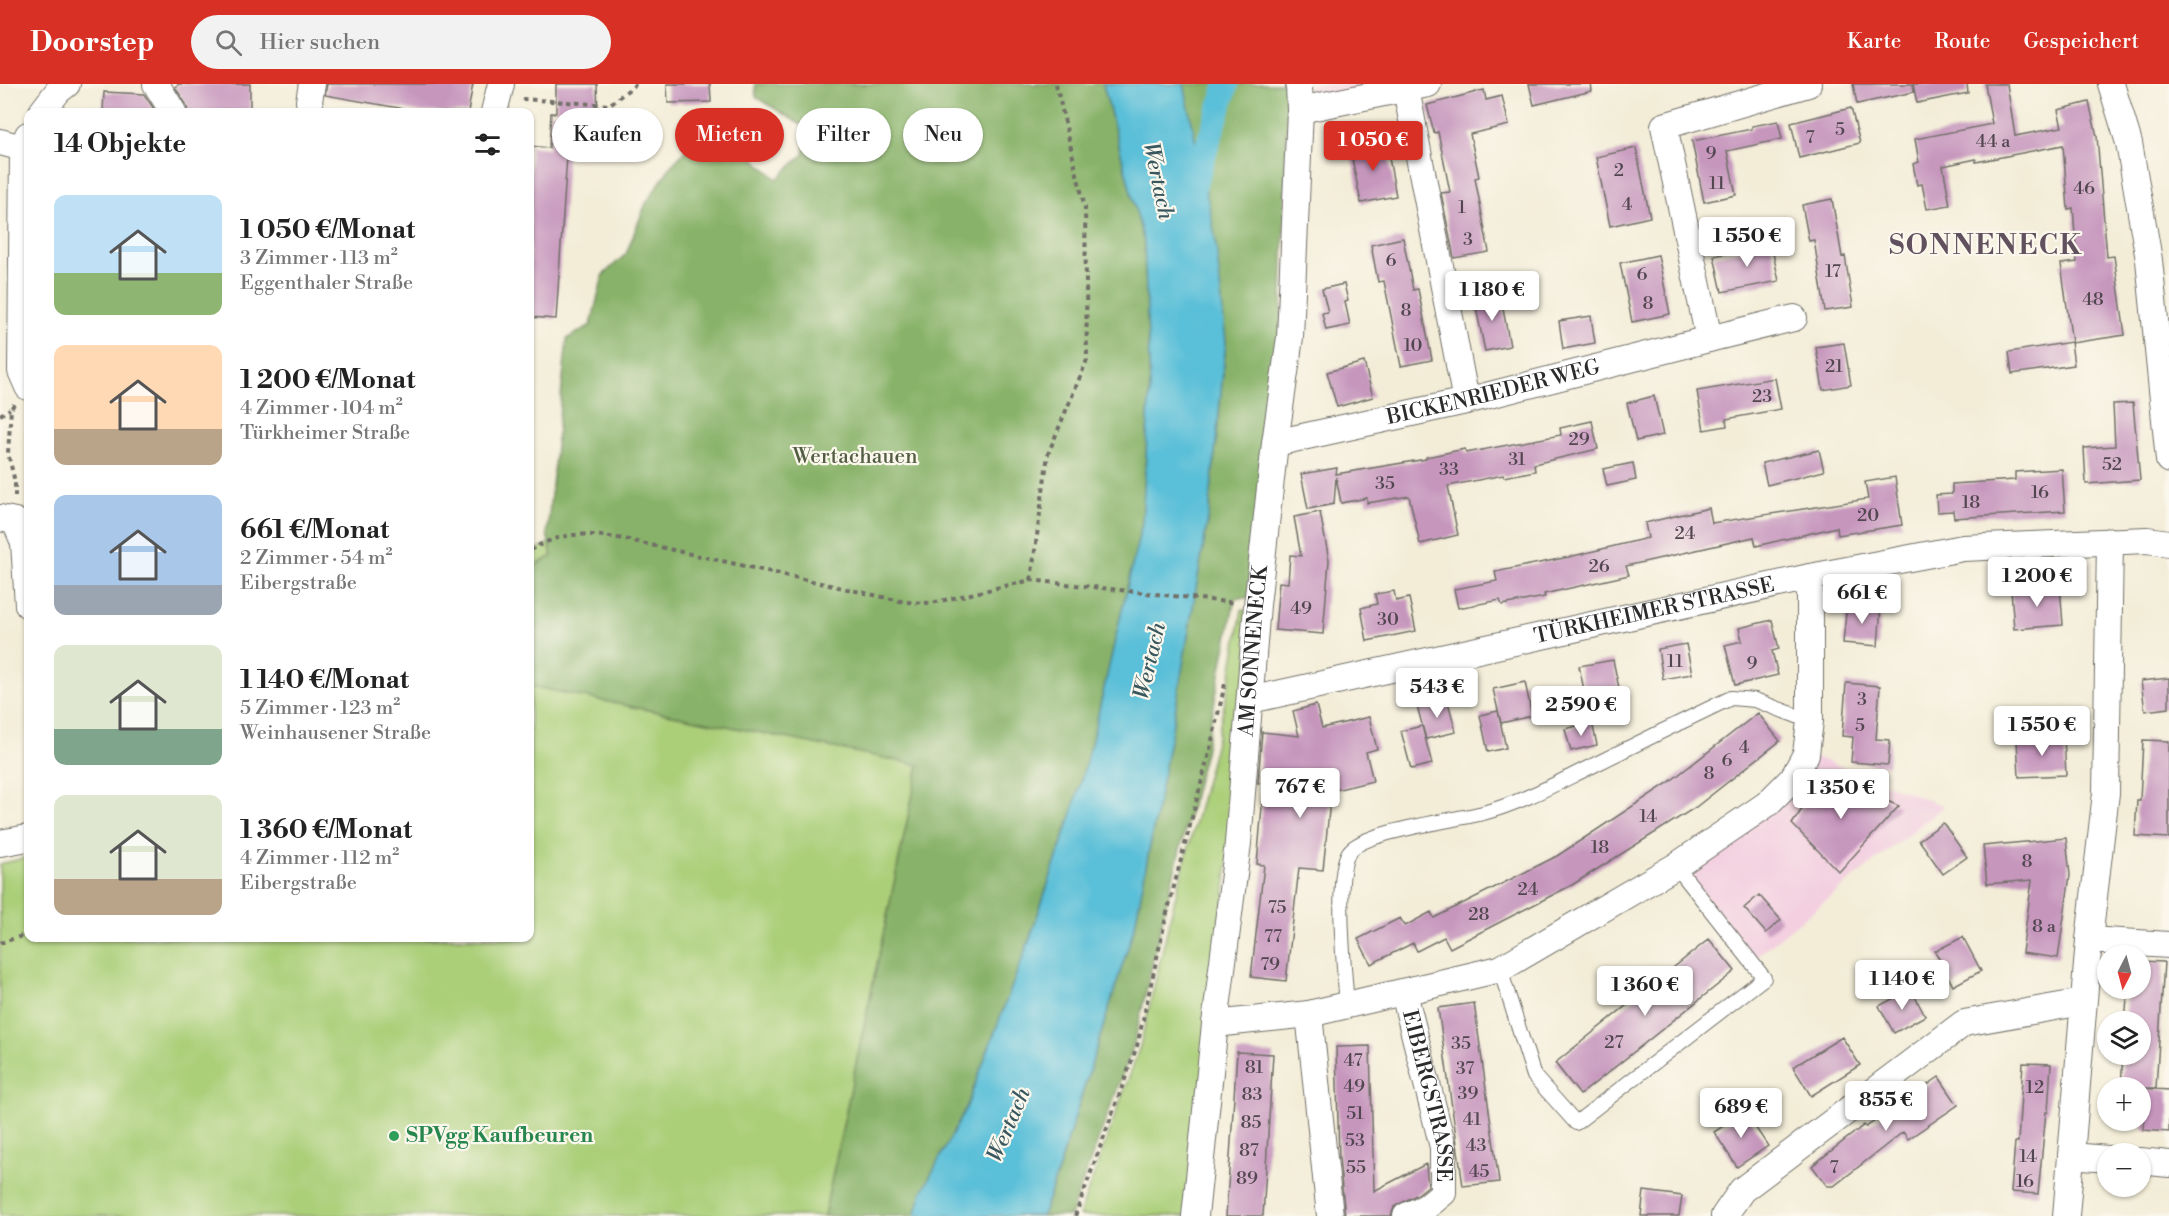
<!DOCTYPE html>
<html lang="de">
<meta charset="utf-8">
<style>
:root{--surface:#fff;--page:#f2f2f2;--text:#222;--muted:#767676;--accent:#d93025}
body{margin:0;font-family:"Libre Bodoni",serif;background:var(--page);color:var(--text);height:100vh;display:flex;flex-direction:column;font-size:22px;white-space:nowrap}
*{box-sizing:border-box;margin:0}
p{font-size:20px;color:var(--muted)}
.icon{flex:none;width:33px;height:33px;fill:none;stroke:currentColor;stroke-width:2;stroke-linecap:round;stroke-linejoin:round}
.map{position:relative;flex:1;overflow:hidden}
.panel{position:absolute;left:24px;top:24px;width:510px;height:834px;display:flex;flex-direction:column;background:var(--surface);border-radius:12px;box-shadow:0 2px 4px #0004}
.panel>*{flex:none}
.hud{position:absolute;left:552px;top:24px;width:570px;height:54px;display:flex;gap:12px}
.needle{width:39px;rotate:186deg}
.fabs{position:absolute;left:2097px;top:861px;display:grid;gap:12px}
.fabs a{display:grid;place-items:center;width:54px;height:54px;border-radius:50%;background:var(--surface);box-shadow:0 2px 4px #0004;font-size:30px}
.price{position:absolute;translate:-50% -51px;padding:0 14px;border-radius:6px;background:#fff;color:#222;font-size:20px;line-height:39px;filter:drop-shadow(0 2px 3px #0008)}
.price::after{content:'';position:absolute;left:50%;top:36px;width:18px;height:14px;margin-left:-9px;background:inherit;clip-path:polygon(0 0,100% 0,50% 100%)}
.price.current{background:var(--accent);color:#fff}
ul{padding:0;list-style:none}
li{display:flex;align-items:center;gap:18px;height:150px;padding:0 30px}
li span{display:grid;place-items:center;flex:none;width:168px;height:120px;border-radius:12px;color:#555}
li>.icon{margin-inline-start:auto}
span .icon{width:72px;height:72px;fill:#fffc;stroke-width:1}
li b{font-size:26px}
h2{display:flex;justify-content:space-between;align-items:center;height:72px;padding:0 30px;font-size:26px}
.chip{padding:0 21px;border-radius:27px;background:var(--surface);box-shadow:0 2px 4px #0004;font-size:21px;line-height:54px}
.chip.current{background:var(--accent);color:#fff}
header{display:flex;align-items:center;gap:36px;box-sizing:border-box;height:84px;padding:0 30px;background:var(--accent);color:#fff}
header strong{font-size:28px}
nav{display:flex;gap:33px;margin-inline-start:auto;font-size:21px}
.search{width:420px;height:54px;background:var(--page);display:flex;align-items:center;gap:15px;box-sizing:border-box;padding:0 21px;border-radius:33px;color:var(--muted);font-size:22px}
.map>svg:first-child{display:block}
.built{fill:#f3cfe0}
.green{fill:#abcf79;stroke:#6b7d52;stroke-width:1.5}
.forest{fill:#88b269;stroke:#5a6e4a;stroke-width:1.5}
.water{fill:#5abfd8;stroke:#427582;stroke-width:1.5}
.lines{fill:none;stroke-linecap:round;stroke-linejoin:round}
.canal{stroke:#5abfd8;stroke-width:24}
.building{fill:#c696bd}
.lane-casing{stroke:#716f68;stroke-width:16}
.street-casing{stroke:#716f68;stroke-width:28}
.path{stroke:#716f68;stroke-width:4;stroke-dasharray:4.5 4.5;stroke-linecap:butt}
.lane{stroke:#fff;stroke-width:14}
.street{stroke:#fff;stroke-width:26}
.leisure-dot{fill:#2e9e5b;stroke:#fbf7ec;stroke-width:2}
.labels{text-anchor:middle;dominant-baseline:central;stroke-width:4.5;stroke-linejoin:round;paint-order:stroke}
.number-label{font-size:18px;fill:#524650}
.street-label{font-size:21px;fill:#2b2b2b;stroke:#fbf7ec}
.park-label{font-size:21px;fill:#515c42;stroke:#fbf7ec}
.leisure-label{font-size:21px;font-weight:bold;fill:#27864d;stroke:#fbf7ec;text-anchor:start}
.water-label{font-size:22px;font-style:italic;fill:#39575f;stroke:#fbf7ec}
.district-label{font-size:27px;font-weight:bold;letter-spacing:1.5px;fill:#61505e;stroke:#fbf7ec}
</style>
<header>
<strong>Doorstep</strong>
<div class="search"><svg class="icon" aria-label="search" viewBox="0 0 24 24"><circle cx="10" cy="10" r="6"/><path d="M15 15l6 6"/></svg>Hier suchen</div>
<nav><a>Karte</a><a>Route</a><a>Gespeichert</a></nav>
</header>
<div class="map">
<svg width="2169" height="1132" viewBox="0 0 2169 1132">
<rect width="100%" height="100%" fill="#fbf7ec"/>
<filter id="ink" filterUnits="userSpaceOnUse"><feTurbulence type="fractalNoise" baseFrequency=".0167" numOctaves="2"/><feDisplacementMap in="SourceGraphic" scale="12" xChannelSelector="R" yChannelSelector="G"/><feConvolveMatrix kernelMatrix="1 2 1 2 8 2 1 2 1" color-interpolation-filters="sRGB"/></filter>
<filter id="wash" filterUnits="userSpaceOnUse"><feTurbulence type="fractalNoise" baseFrequency=".008" numOctaves="4" result="noise"/><feDisplacementMap in="SourceGraphic" scale="24" xChannelSelector="R" yChannelSelector="G"/><feGaussianBlur stdDeviation="1.35" result="paint"/><feColorMatrix in="noise" values="0 0 0 0 0 0 0 0 0 0 0 0 0 0 0 0 0 1.4 0 .05"/><feComposite in="paint" operator="in"/></filter>
<g filter="url(#wash)">
<rect width="100%" height="100%" fill="#f3edd8"/>
<path class="built" d="M1310,0H1386L1310,16Z
M1815,673L1944,722L1754,874L1685,786Z"/>
<path class="green" d="M549,459L552,472L530,485V469Z
M1242,526L1254,528L1191,1132H1079L1140,962L1171,830L1213,670L1230,596Z
M530,602L919,681L824,1132H0V780L28,773V854H530Z"/>
<path class="forest" d="M755,0H1103L1144,158L1150,302L1142,439L1093,652L1072,729L1030,854L967,1022L922,1108L915,1132H824L919,681L530,602V485L552,472L547,450L567,255L591,241L603,191L626,170L646,119L671,82L695,56L718,42L777,95L804,70L808,45L756,13Z
M1184,0H1288L1281,253L1249,514H1235L1205,667L1164,829L1134,960L1070,1132H1042L1058,1087L1135,841L1172,645L1209,429L1226,258Z"/>
<path class="water" d="M1103,0H1184L1215,151L1226,258L1209,429L1172,645L1135,841L1058,1087L1042,1132H915L922,1108L967,1022L1030,854L1072,729L1093,652L1142,439L1150,302L1144,158Z"/>
<g class="lines">
<path class="canal" d="M1192,109L1227,0"/>
</g>
<g id="blocks">
<path class="building" d="M179,0H250V28H188L186,20L175,3Z
M327,0H473L468,28H422L325,11Z
M556,0H597L598,32H602L601,59L568,57L556,235L530,233V62L549,64L551,29H556Z
M667,0H710L711,18L668,19Z
M1529,0H1591L1592,7L1534,21Z
M1853,0H1913L1914,8L1857,20Z
M1913,0H1967L1968,9L1917,19Z
M1985,0H2007L2015,52L2062,43L2058,26L2089,18L2097,52L2107,173L2114,172L2125,251L2072,259L2061,180L2077,178L2073,124L2068,125L2063,61L1976,78V75L1943,82L1950,121L1927,125L1922,100L1917,101L1913,80L1919,78L1915,55L1992,40Z
M1484,6L1486,16L1502,12L1509,41L1470,50L1479,93L1475,94L1489,168L1454,174L1441,109L1450,108L1438,48L1434,49L1427,21Z
M104,8L144,10L156,28H103Z
M1851,24L1860,59L1799,74L1791,39Z
M1778,37L1782,55L1727,67L1736,111L1704,118L1692,57L1752,45V42Z
M1386,57L1396,112L1361,119L1350,64Z
M1636,64L1650,133L1610,142L1596,73Z
M1832,115L1842,173L1845,172L1853,223L1825,227L1814,156L1809,157L1802,121Z
M1403,154L1413,206L1418,205L1432,276L1401,282L1384,197L1378,198L1371,161Z
M1771,160L1779,197L1722,208L1714,172Z
M1658,171L1670,230L1632,238L1620,179Z
M1344,200L1348,217L1345,218L1350,241L1326,246L1322,229L1328,228L1322,205Z
M1500,209L1510,262L1485,267L1474,214Z
M1591,232L1595,259L1563,265L1559,237Z
M2071,258L2074,281L2012,290L2009,268Z
M1844,259L1851,301L1823,306L1816,263Z
M1364,278L1373,313L1337,323L1327,288Z
M1775,294L1781,325L1726,335L1727,342L1704,346L1697,307Z
M1654,312L1663,351L1636,357L1627,319Z
M2133,319L2140,396L2086,400L2084,364L2115,362L2113,320Z
M1592,337L1598,365L1534,380L1535,387L1504,393L1503,391L1448,402L1458,451L1420,460L1409,412L1367,419V414L1341,419L1336,393L1334,420L1308,425L1301,390L1337,384L1336,390L1426,375V373L1465,365L1466,369L1561,351L1560,344Z
M1819,366L1824,387L1767,401L1762,379Z
M1633,379L1636,396L1607,402L1603,385Z
M2062,385L2065,427L1954,434L1953,427L1937,428L1936,411L1952,410V400L2015,396V388Z
M1895,393L1902,441L1838,451L1837,443L1756,462L1754,453L1626,482L1629,491L1544,510L1545,513L1502,521L1500,516L1458,524L1454,505L1497,497L1495,488L1569,473L1648,454L1645,439L1709,424L1712,439L1868,415L1865,398Z
M1320,428L1329,476L1323,550L1275,546L1279,498L1288,499L1290,471L1301,472L1294,433Z
M2060,502L2063,541L2014,545L2011,506Z
M1394,507L1396,517L1409,514L1416,547L1367,557L1361,524L1377,520L1375,510Z
M1847,519L1881,522L1878,562L1843,559Z
M1772,536L1779,565L1772,567L1778,591L1735,601L1725,561L1742,557L1739,544Z
M1686,560L1692,590L1663,595L1658,565Z
M1613,576L1622,618L1588,625L1579,582Z
M2169,594V624L2145,627L2141,597Z
M1525,598L1532,632L1501,639L1493,605Z
M1846,599L1880,602L1876,655L1890,656L1888,681L1851,678L1853,653L1842,652Z
M1447,614L1456,648L1426,655L1417,622Z
M1316,621L1322,644L1369,633L1377,665L1366,668L1373,697L1331,707L1323,786L1299,784L1286,897L1251,893L1264,781L1257,780L1264,700L1258,699L1262,648L1299,652L1293,627Z
M1498,627L1506,664L1488,668L1480,631Z
M1758,629L1780,657L1696,723L1572,801L1450,864L1444,853L1417,867L1413,859L1371,880L1358,855L1400,834L1405,842L1431,828L1434,834L1557,772L1668,699Z
M1592,638L1597,661L1571,667L1565,645Z
M1422,642L1432,680L1411,685L1401,647Z
M2064,653L2066,691L2019,693L2017,656Z
M2143,656L2169,657V754L2135,752L2137,716H2140Z
M1825,691L1899,722L1839,788L1792,740Z
M1943,739L1967,773L1943,790L1919,756Z
M2066,754L2070,791L2058,874L2022,869L2032,796L1987,800L1983,762Z
M1759,811L1781,836L1766,849L1744,824Z
M1963,853L1981,887L1953,902L1935,867Z
M1709,855L1735,887L1580,1011L1555,979Z
M2140,877L2164,878L2156,1004H2121L2123,970H2140V938H2125L2128,904H2140Z
M1911,905L1925,932L1894,949L1879,922Z
M1474,919L1499,1098L1463,1102L1438,924Z
M1842,953L1860,981L1811,1012L1793,983Z
M1370,962L1374,1107L1426,1080L1428,1102L1418,1110L1394,1123L1391,1132H1345L1339,1074L1336,963Z
M1237,968L1273,970L1263,1132H1226Z
M2023,979L2051,980L2048,1028H2046L2038,1110L2011,1108L2015,1058H2018Z
M1939,993L1958,1021L1908,1055L1903,1048L1834,1102H1827L1812,1082L1864,1041L1866,1043Z
M2140,1004L2169,1006V1048L2143,1046L2145,1026L2140,1025Z
M1745,1028L1768,1062L1737,1083L1714,1048Z
M1644,1107L1682,1112L1679,1132H1641Z"/>
</g>
</g>
<g filter="url(#ink)">
<use href="#blocks" fill-opacity="0" stroke="#716f68" stroke-width="1.5"/>
<g class="lines">
<defs>
<path id="lane" d="M1500,885L1534,992L1576,1039L1764,894L1676,782
M1347,922C1345,892 1334,791 1349,768C1363,747 1457,736 1483,729C1521,719 1557,699 1592,682C1638,659 1685,636 1731,614L1755,616L1810,637"/>
<g id="street">
<path d="M156,0L173,28"/>
<path d="M2111,0L2129,59L2149,176L2169,376"/>
<path d="M1406,5L1466,317"/>
<path d="M1300,26L1428,0"/>
<path d="M42,28L58,7L67,0"/>
<path d="M311,28L309,17L312,0"/>
<path d="M494,28L501,0"/>
<path d="M28,51L23,64L21,287L28,303"/>
<path d="M0,58L23,64"/>
<path d="M1709,255L1794,234"/>
<path id="s1" d="M1275,359L1466,317L1709,255L1664,42L1808,0"/>
<path d="M0,434L15,437L24,459L28,521"/>
<path id="s2" d="M1250,616L1810,493L1963,464L2147,456L2169,459"/>
<path d="M0,759L28,754"/>
<path d="M2089,856L2169,861"/>
<path id="s3" d="M1404,909L1443,1063V1109L1426,1123L1406,1132"/>
<path d="M1309,930L1330,1132"/>
<path d="M1215,940L1309,930L1500,885L1676,782L1767,720L1793,694L1806,670L1810,637V493"/>
<path d="M2071,1072L2108,1075"/>
<path d="M2140,1077L2169,1080"/>
<path id="s4" d="M1195,1132L1215,940L1238,759L1257,521L1275,359L1290,253L1300,26L1299,0"/>
<path d="M1724,1132L1742,1106L1964,939L2083,918"/>
<path d="M2066,1132L2089,856L2106,709L2110,457"/>
</g>
</defs>
<use href="#lane" class="lane-casing"/>
<use href="#street" class="street-casing"/>
<path class="path" d="M522,15L609,21L636,0
M14,320L11,325L8,369L15,398V412
M0,331L10,325
M530,466C566,446 585,449 624,455L905,518L932,519L1031,496L1235,519
M1031,496L1048,370L1087,276L1085,124L1056,0
M402,854V858
M0,859L28,850
M1075,1132L1137,962L1167,829L1209,669L1225,600"/>
<use href="#lane" class="lane"/>
<use href="#street" class="street"/>
</g>
</g>
<circle class="leisure-dot" cx="394" cy="1052" r="6"/>
<g class="labels">
<g class="number-label">
<text x="1840" y="45">5</text>
<text x="1810" y="53">7</text>
<text x="1993" y="57">44 a</text>
<text x="1711" y="69">9</text>
<text x="1619" y="86">2</text>
<text x="1717" y="99">11</text>
<text x="2084" y="104">46</text>
<text x="1627" y="120">4</text>
<text x="1462" y="123">1</text>
<text x="1468" y="155">3</text>
<text x="1391" y="176">6</text>
<text x="1833" y="187">17</text>
<text x="1642" y="190">6</text>
<text x="2093" y="215">48</text>
<text x="1648" y="219">8</text>
<text x="1406" y="226">8</text>
<text x="1413" y="261">10</text>
<text x="1834" y="282">21</text>
<text x="1762" y="312">23</text>
<text x="1579" y="355">29</text>
<text x="1517" y="375">31</text>
<text x="2112" y="380">52</text>
<text x="1449" y="385">33</text>
<text x="1385" y="399">35</text>
<text x="2040" y="408">16</text>
<text x="1971" y="418">18</text>
<text x="1868" y="431">20</text>
<text x="1685" y="449">24</text>
<text x="1599" y="482">26</text>
<text x="1301" y="524">49</text>
<text x="1388" y="535">30</text>
<text x="1675" y="577">11</text>
<text x="1752" y="579">9</text>
<text x="1862" y="615">3</text>
<text x="1860" y="641">5</text>
<text x="1744" y="663">4</text>
<text x="1727" y="676">6</text>
<text x="1709" y="689">8</text>
<text x="1648" y="732">14</text>
<text x="1600" y="763">18</text>
<text x="2027" y="777">8</text>
<text x="1528" y="805">24</text>
<text x="1277" y="823">75</text>
<text x="1479" y="830">28</text>
<text x="2044" y="842">8 a</text>
<text x="1273" y="852">77</text>
<text x="1270" y="880">79</text>
<text x="1614" y="958">27</text>
<text x="1461" y="959">35</text>
<text x="1353" y="976">47</text>
<text x="1254" y="983">81</text>
<text x="1465" y="984">37</text>
<text x="1354" y="1002">49</text>
<text x="2035" y="1003">12</text>
<text x="1468" y="1009">39</text>
<text x="1252" y="1010">83</text>
<text x="1355" y="1029">51</text>
<text x="1472" y="1035">41</text>
<text x="1251" y="1038">85</text>
<text x="1355" y="1056">53</text>
<text x="1476" y="1061">43</text>
<text x="1249" y="1066">87</text>
<text x="2028" y="1072">14</text>
<text x="1356" y="1083">55</text>
<text x="1834" y="1083">7</text>
<text x="1479" y="1087">45</text>
<text x="1247" y="1094">89</text>
<text x="2025" y="1097">16</text>
</g>
<g class="street-label">
<text stroke="none"><textPath href="#s1" startOffset="224">BICKENRIEDER WEG</textPath></text>
<text stroke="none"><textPath href="#s2" startOffset="414">TÜRKHEIMER STRASSE</textPath></text>
<text stroke="none"><textPath href="#s4" startOffset="568">AM SONNENECK</textPath></text>
<text stroke="none"><textPath href="#s3" startOffset="106">EIBERGSTRASSE</textPath></text>
</g>
<g class="park-label">
<text x="855" y="373">Wertachauen</text>
</g>
<g class="leisure-label">
<text x="406" y="1052">SPVgg Kaufbeuren</text>
</g>
<g class="water-label">
<text transform="translate(1158 97) rotate(78)">Wertach</text>
<text transform="translate(1150 577) rotate(-77)">Wertach</text>
<text transform="translate(1009 1041) rotate(-67)">Wertach</text>
</g>
<g class="district-label">
<text x="1986" y="162">SONNENECK</text>
</g>
</g>
</svg>
<div class="fabs">
<a><svg class="needle" viewBox="-14 -14 28 28"><path d="M0-13l5 13h-10z" fill="#e53935"/><path d="M0 13l5-13h-10z" fill="#767676"/></svg></a>
<a><svg class="icon" aria-label="layers" viewBox="0 0 24 24"><path d="M12 4l9 5-9 5-9-5zM3 14l9 5 9-5"/></svg></a>
<a>+</a>
<a>−</a>
</div>
<b class="price current" style="left:1373px;top:88px">1 050 €</b>
<b class="price" style="left:1747px;top:184px">1 550 €</b>
<b class="price" style="left:1492px;top:238px">1 180 €</b>
<b class="price" style="left:2037px;top:524px">1 200 €</b>
<b class="price" style="left:1862px;top:541px">661 €</b>
<b class="price" style="left:1437px;top:635px">543 €</b>
<b class="price" style="left:1581px;top:653px">2 590 €</b>
<b class="price" style="left:2042px;top:673px">1 550 €</b>
<b class="price" style="left:1300px;top:735px">767 €</b>
<b class="price" style="left:1841px;top:736px">1 350 €</b>
<b class="price" style="left:1902px;top:927px">1 140 €</b>
<b class="price" style="left:1645px;top:933px">1 360 €</b>
<b class="price" style="left:1886px;top:1048px">855 €</b>
<b class="price" style="left:1741px;top:1055px">689 €</b>
<div class="hud">
<a class="chip">Kaufen</a>
<a class="chip current">Mieten</a>
<a class="chip">Filter</a>
<a class="chip">Neu</a>
</div>
<section class="panel">
<h2>14 Objekte<svg class="icon" aria-label="filters" viewBox="0 0 24 24"><path d="M4 7h16M4 17h16"/><circle cx="9" cy="7" r="2"/><circle cx="15" cy="17" r="2"/></svg></h2>
<ul>
<li><span style="background:linear-gradient(#bfe0f5 65%,#8fb573 0)"><svg class="icon" aria-label="home" viewBox="0 0 24 24"><path d="M3 11l9-7 9 7M6 9v11h12V9"/></svg></span><div><b>1 050 €/Monat</b><p>3 Zimmer · 113 m²</p><p>Eggenthaler Straße</p></div></li>
<li><span style="background:linear-gradient(#ffd9b3 70%,#b9a48a 0)"><svg class="icon" aria-label="home" viewBox="0 0 24 24"><path d="M3 11l9-7 9 7M6 9v11h12V9"/></svg></span><div><b>1 200 €/Monat</b><p>4 Zimmer · 104 m²</p><p>Türkheimer Straße</p></div></li>
<li><span style="background:linear-gradient(#a9c7e8 75%,#9aa5b1 0)"><svg class="icon" aria-label="home" viewBox="0 0 24 24"><path d="M3 11l9-7 9 7M6 9v11h12V9"/></svg></span><div><b>661 €/Monat</b><p>2 Zimmer · 54 m²</p><p>Eibergstraße</p></div></li>
<li><span style="background:linear-gradient(#dfe7d0 70%,#7fa58c 0)"><svg class="icon" aria-label="home" viewBox="0 0 24 24"><path d="M3 11l9-7 9 7M6 9v11h12V9"/></svg></span><div><b>1 140 €/Monat</b><p>5 Zimmer · 123 m²</p><p>Weinhausener Straße</p></div></li>
<li><span style="background:linear-gradient(#dfe7d0 70%,#b9a48a 0)"><svg class="icon" aria-label="home" viewBox="0 0 24 24"><path d="M3 11l9-7 9 7M6 9v11h12V9"/></svg></span><div><b>1 360 €/Monat</b><p>4 Zimmer · 112 m²</p><p>Eibergstraße</p></div></li>
</ul>
</section>
</div>
